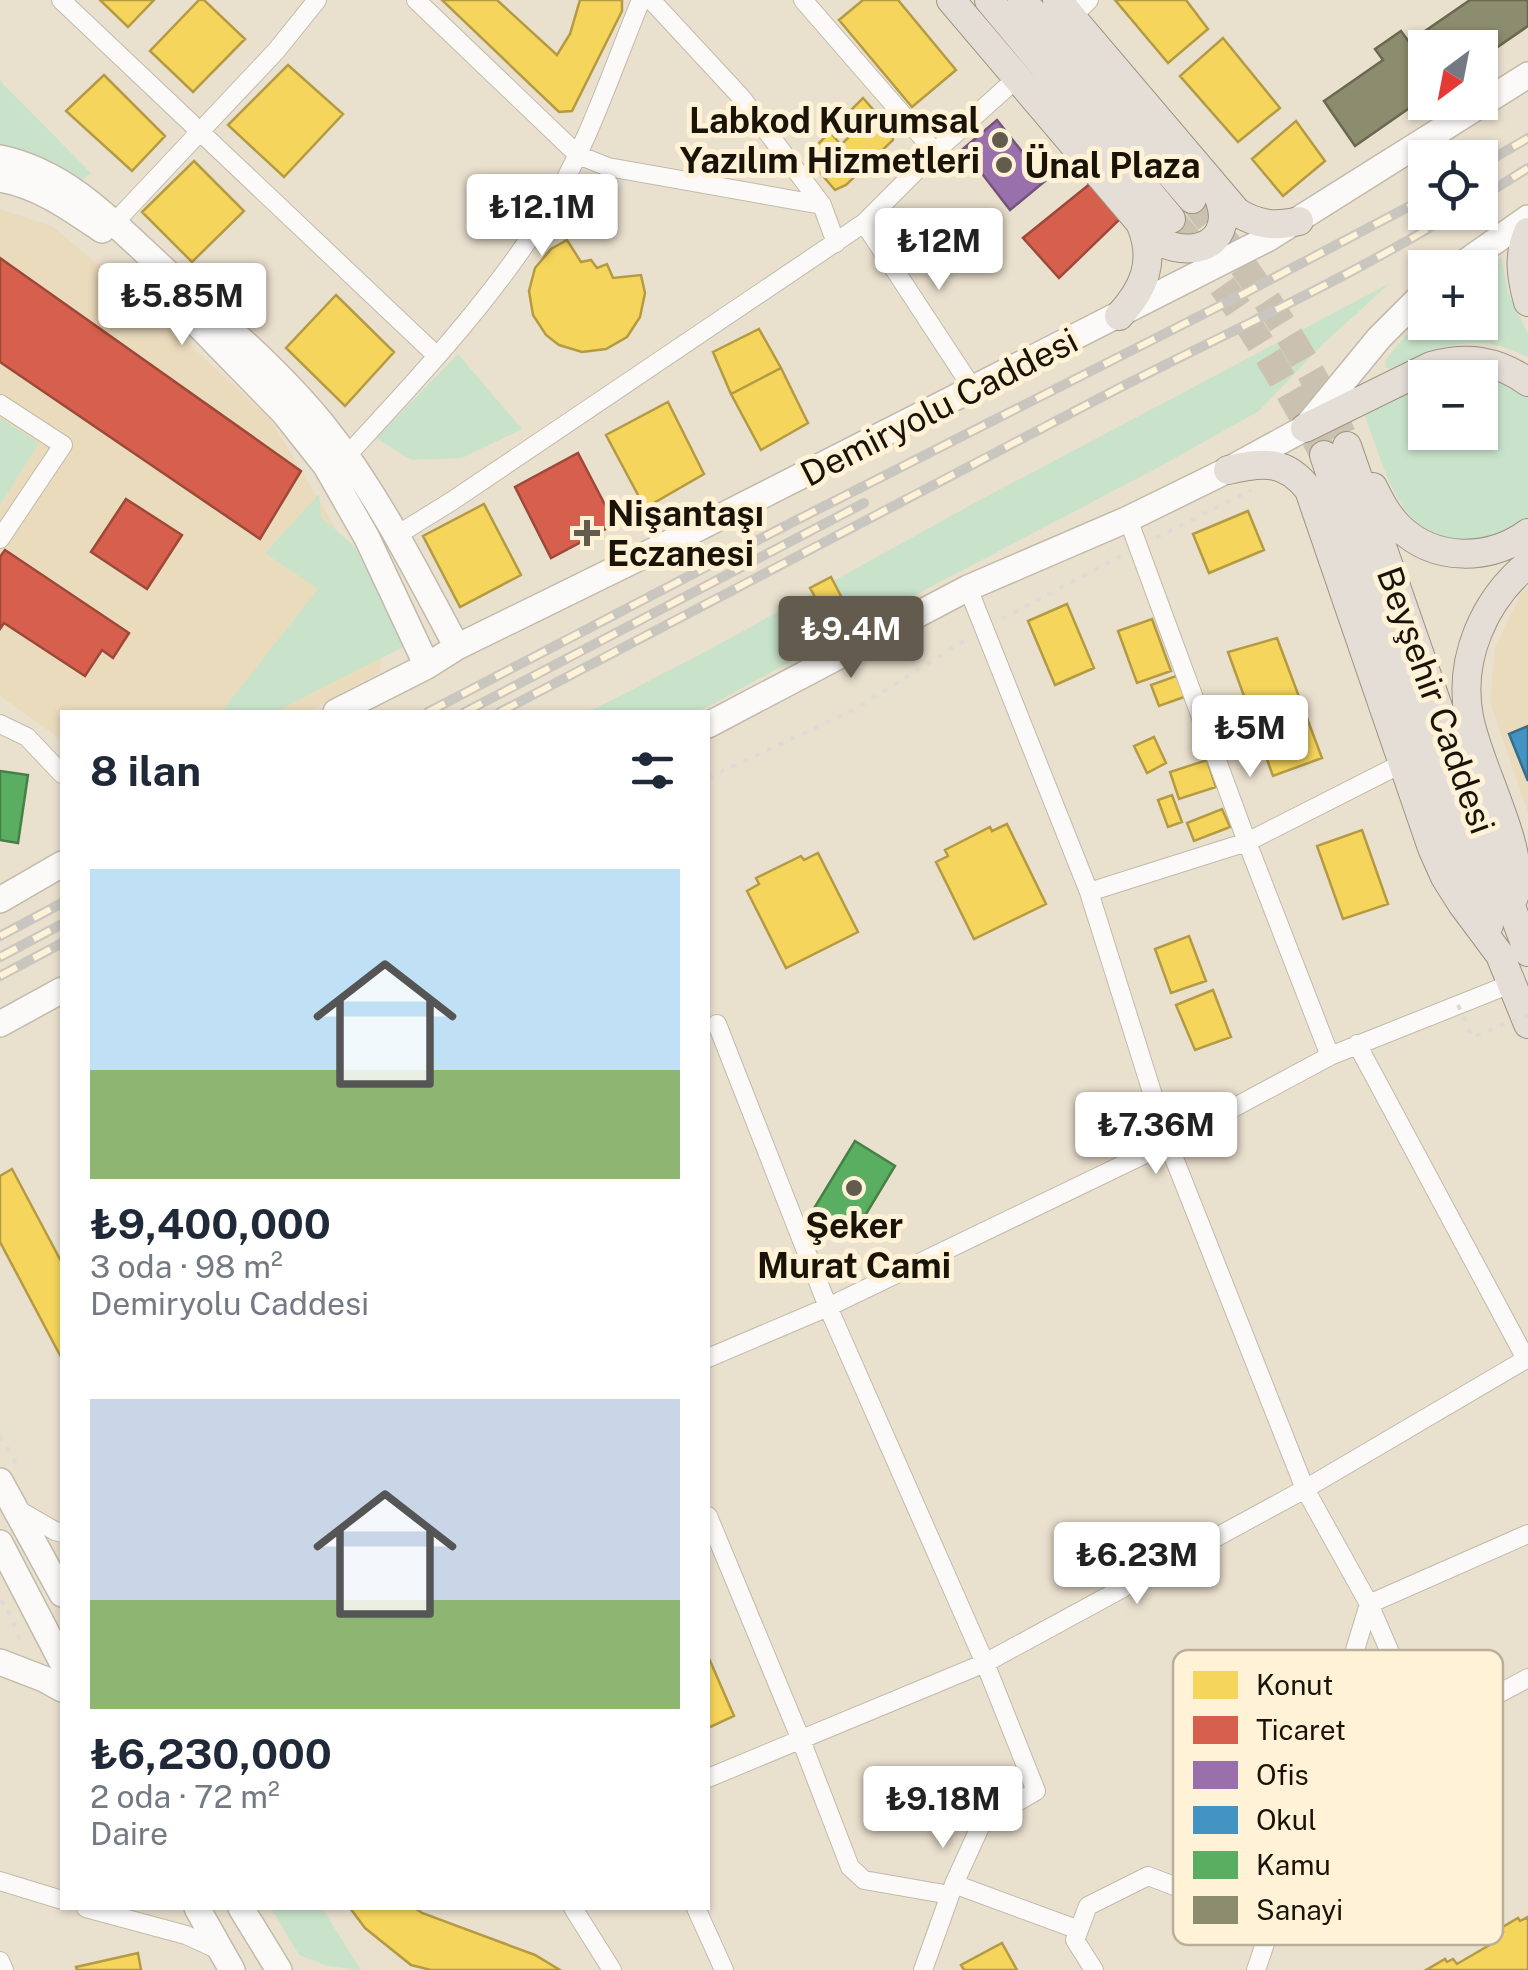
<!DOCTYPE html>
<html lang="tr">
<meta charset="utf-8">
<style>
:root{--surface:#fff;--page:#f6f6f7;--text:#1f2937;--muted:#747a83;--accent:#635b4d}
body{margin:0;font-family:"Public Sans",sans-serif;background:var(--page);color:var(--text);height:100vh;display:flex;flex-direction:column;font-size:38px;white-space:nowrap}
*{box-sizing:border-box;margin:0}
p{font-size:32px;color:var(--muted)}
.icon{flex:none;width:55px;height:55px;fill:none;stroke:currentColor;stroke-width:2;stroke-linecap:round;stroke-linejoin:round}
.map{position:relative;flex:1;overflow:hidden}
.sheet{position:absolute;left:60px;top:710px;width:650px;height:1200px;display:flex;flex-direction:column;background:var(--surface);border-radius:0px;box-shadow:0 2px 8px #0004}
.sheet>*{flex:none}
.needle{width:65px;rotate:212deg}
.tools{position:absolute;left:1408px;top:30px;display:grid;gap:20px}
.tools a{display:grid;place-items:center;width:90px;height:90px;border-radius:0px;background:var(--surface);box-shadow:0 2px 8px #0004;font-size:50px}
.price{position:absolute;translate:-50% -85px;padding:0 22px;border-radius:10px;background:#fff;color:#222;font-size:32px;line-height:65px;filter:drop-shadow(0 2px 5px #0008)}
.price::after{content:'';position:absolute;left:50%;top:60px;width:30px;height:22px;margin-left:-15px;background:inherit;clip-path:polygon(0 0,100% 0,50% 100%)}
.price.active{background:var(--accent);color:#fff}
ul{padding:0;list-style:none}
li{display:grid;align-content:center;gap:20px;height:530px;padding:0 30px}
li span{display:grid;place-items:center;height:310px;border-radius:0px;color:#555}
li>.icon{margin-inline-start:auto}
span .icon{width:180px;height:180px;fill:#fffc;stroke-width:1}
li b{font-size:42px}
h2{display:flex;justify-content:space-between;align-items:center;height:120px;padding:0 30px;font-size:42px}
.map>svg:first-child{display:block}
.built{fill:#ebdbbd}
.green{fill:#c9e3ca}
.homes{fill:#f6d55c;stroke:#b49b43;stroke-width:2.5}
.shops{fill:#d6604d;stroke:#9e4938;stroke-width:2.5}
.offices{fill:#9970ab;stroke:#73547a;stroke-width:2.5}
.schools{fill:#4393c3;stroke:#376d8b;stroke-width:2.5}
.public{fill:#5aae61;stroke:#478046;stroke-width:2.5}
.industry{fill:#8c8c6e;stroke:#6a684f;stroke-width:2.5}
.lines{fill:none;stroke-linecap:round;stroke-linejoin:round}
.primary-tunnel{stroke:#cbc1b0;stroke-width:28;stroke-dasharray:28 14;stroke-linecap:butt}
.street-casing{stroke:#c1baab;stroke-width:20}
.secondary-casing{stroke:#c1baab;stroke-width:28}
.primary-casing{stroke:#9f9382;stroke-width:30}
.path{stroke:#dedbd5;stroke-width:4;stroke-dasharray:5 8;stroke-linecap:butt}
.street{stroke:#fcfaf8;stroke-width:18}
.secondary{stroke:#fcfaf8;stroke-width:25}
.primary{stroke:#e4ded7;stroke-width:28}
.rail-casing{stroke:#c9c6c0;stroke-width:10}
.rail{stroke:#fff2d7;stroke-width:6;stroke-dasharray:19;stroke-linecap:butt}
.path-bridge{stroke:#dedbd5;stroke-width:4;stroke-dasharray:5 8;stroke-linecap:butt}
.poi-dot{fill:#635b4d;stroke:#fff2d7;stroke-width:4}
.labels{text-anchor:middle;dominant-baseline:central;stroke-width:10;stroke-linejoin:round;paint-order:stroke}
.poi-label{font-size:35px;font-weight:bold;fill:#1a1408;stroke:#fff2d7;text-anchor:start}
.street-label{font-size:35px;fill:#1a1408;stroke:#fff2d7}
.key{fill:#fff2d7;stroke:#baaf99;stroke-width:2.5}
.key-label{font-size:28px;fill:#1a1408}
</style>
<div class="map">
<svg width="1528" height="1970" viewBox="0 0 1528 1970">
<rect width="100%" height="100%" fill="#eae0ce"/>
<path class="built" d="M0,209L52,226L149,307L270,419L387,613L380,672L308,712H62V740L0,696Z
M1528,587V813L1490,702L1495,648L1521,593Z"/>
<path class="green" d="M0,78L2,83L91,173L79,182L0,153Z
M1501,257L1508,292L1528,334V358C1479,329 1437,347 1390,369L1385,367L1386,359L1425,314V322H1480V272Z
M1390,283L1322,345L1259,411L1159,467L854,627L698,712H589L716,646L978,501Z
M458,354L522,429L462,458L411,460L376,438Z
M1496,371L1528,390V523C1515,529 1499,539 1485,542C1402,555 1387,473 1364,414L1425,380V432H1480V378L1432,377Z
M0,418L39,443L0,505Z
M319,494L321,517L354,546L407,645L275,712H221L318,589L265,553Z
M271,1908H322L361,1970L328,1966L299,1955Z"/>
<path class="homes" d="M100,0H154L128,27Z
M199,0H204L245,39L193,92L150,51Z
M442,0H497L557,55L570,34L580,0H622V11L572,111L559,112Z
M863,0H898L956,70L912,107L839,20Z
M1115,0H1186L1208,29L1168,63Z
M1223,38L1280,108L1238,142L1180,76Z
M288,65L343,114L284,177L228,125Z
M104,75L165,136L132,171L66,111Z
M863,98L893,132V140L846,185L835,190L806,156L830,132L841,145L854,132L842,119Z
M1296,121L1325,161L1283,196L1252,159Z
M194,161L244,211L192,262L142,212Z
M567,240L581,262L591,260L597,268L607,264L613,278L641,275L645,293L640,317L627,337L606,349L582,352L559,345L546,335L533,315L529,291L535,268L551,249Z
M336,295L394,352L345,406L286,348Z
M759,329L781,368L731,394L713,352Z
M781,368L808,423L761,450L731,394Z
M668,402L704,474L645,508L606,435Z
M484,504L521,575L460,607L423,536Z
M1248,511L1264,550L1209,573L1193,534Z
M831,577L843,600L823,611L810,588Z
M1067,604L1094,668L1055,685L1028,621Z
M1152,619L1171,671L1137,683L1118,631Z
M1277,638L1322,758L1273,776L1228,652Z
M1179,675L1187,696L1159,706L1151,685Z
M1154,737L1166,763L1147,773L1134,746Z
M1207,760L1216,787L1179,799L1170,772Z
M1172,795L1182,822L1168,827L1158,800Z
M1222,809L1230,827L1194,841L1187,823Z
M1007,824L1046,904L974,939L936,862L948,856L945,850L990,827L992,831Z
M1362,830L1388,904L1343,919L1317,846Z
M818,853L858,932L786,968L747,891L759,884L756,878L801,856L804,860Z
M1189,936L1206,981L1171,993L1155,949Z
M1213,990L1231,1037L1195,1050L1176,1005Z
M12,1169L62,1263V1359L0,1242V1176Z
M708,1656L734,1716L708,1728Z
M350,1908H415L422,1913L535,1955L560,1970H431L411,1965L365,1928Z
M1528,1917V1970H1426L1445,1959L1447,1962L1453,1959L1457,1964L1498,1940L1496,1936L1503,1932L1501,1928L1518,1918L1520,1921Z
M1002,1943L1017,1970H964L961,1965Z
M138,1953L141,1970H77L76,1967Z"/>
<path class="shops" d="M1091,183L1121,218L1059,278L1023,238Z
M0,258L301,471L260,539L0,362Z
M578,453L615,524L551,558L515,487Z
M126,499L182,535L147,589L91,552Z
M5,550L129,633L113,658L102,650L85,676L4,623L0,629V557Z"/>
<path class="offices" d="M997,120L1045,181L1010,210L963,149Z"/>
<path class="schools" d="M1528,726V781L1509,734Z"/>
<path class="public" d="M0,771L28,775L18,843L0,840Z
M855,1141L895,1166L854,1234L813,1210Z"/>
<path class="industry" d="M1470,0H1528V26L1480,59V48H1425V97L1355,146L1324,101L1383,60L1375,49L1401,31L1409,42Z"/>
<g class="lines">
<path class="primary-tunnel" d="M1192,199C1251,271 1310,360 1347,446
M1171,219C1232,291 1280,372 1324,455"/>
<defs>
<path id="street" d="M61,0L437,356
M416,0L578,155L608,167L822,205
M651,0L741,97L822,205L836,243
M803,0L935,152
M1072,17L1089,0
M115,222L276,51L317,0
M864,223L973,389
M0,404L63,445L0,539
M339,464C413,384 490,303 548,210C588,145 612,70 641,0
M1128,519L1247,842L1330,1056
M397,535L452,501L864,223L935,152L1017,78
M968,588L1089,892L1168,1143L1305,1489L1369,1604L1425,1733L1528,1678
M0,724L27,737L62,774
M1089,892L1247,842L1401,764
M717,1024L828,1307L985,1663L1036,1791L988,1819L980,1827L954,1884L923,1970
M1357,1044L1526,1359
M708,1358L828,1307L1168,1143L1330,1056L1513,983
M15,1508L55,1531L62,1533
M708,1516L801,1740L850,1867L864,1880L950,1895
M708,1778L985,1663L1305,1489L1528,1358
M0,1881L62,1900
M954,1884L1079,1930
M86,1908L186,1935L221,1951
M573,1908L612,1970
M696,1908L724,1970
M0,1961L4,1970
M1094,1970L1075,1940L1088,1906L1148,1876L1272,1923
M1256,1970L1272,1923L1369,1604L1528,1534"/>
<path id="secondary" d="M0,158C64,171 110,219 156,262C212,315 275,365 324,426C378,494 416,571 457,647
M0,179C38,185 71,209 102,230
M1457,268L1528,218
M163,289L284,413L326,466L367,538L427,666
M336,712L427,666L457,647L665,545L1269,238L1528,75
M708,725L968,588L1128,519L1228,470L1305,428L1379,338L1425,292
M0,900L62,864
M0,1024L62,990
M0,1481L62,1594
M0,1543L62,1662
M0,1662L44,1679L62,1689
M197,1908L232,1970
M241,1908L279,1970"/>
<path id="primary" d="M951,0L1153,238C1177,254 1221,255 1223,217C1223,205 1218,195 1214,185
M989,0L1171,219
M1022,0L1192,199
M1057,0L1237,212C1258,225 1275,227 1299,221
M1528,232C1518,256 1521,277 1528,302
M1119,316C1144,289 1156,261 1141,225
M1305,428L1431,366C1467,356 1497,360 1528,382
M1347,446L1452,747L1528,952
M1324,455L1424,752L1489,925
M1228,470C1262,462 1286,459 1309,490L1432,848L1445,877L1462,904L1500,955L1528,1024
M1373,487C1380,501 1387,515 1399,527C1435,562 1489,561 1528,533
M1514,897C1521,867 1509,833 1499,806C1489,777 1475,747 1469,717C1458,659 1484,600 1528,564"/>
</defs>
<use href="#street" class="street-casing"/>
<use href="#secondary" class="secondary-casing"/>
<use href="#primary" class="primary-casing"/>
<path class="path" d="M1415,272L1436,257
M1156,538L1251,490
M1002,619L1121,556
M708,778L855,709L967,639
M0,1436L16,1463
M0,1601L6,1605L22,1645"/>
<use href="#street" class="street"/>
<use href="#secondary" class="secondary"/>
<use href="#primary" class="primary"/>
<defs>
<path id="rail" d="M1480,166L1528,138
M1480,198L1528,168
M428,712L785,526L1243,294L1425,198
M465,712L864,503
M500,712C706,604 912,496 1119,388C1232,330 1347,279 1456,212
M0,936L62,903
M0,957L62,924
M0,976L62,943"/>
</defs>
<use href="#rail" class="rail-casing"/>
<use href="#rail" class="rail"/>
<path class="path-bridge" d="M1458,1005L1472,1037L1528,1015"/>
</g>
<g class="poi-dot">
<circle cx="1000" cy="140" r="10"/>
<circle cx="1004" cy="165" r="10"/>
<path d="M582 518h10v10h10v10h-10v10h-10v-10h-10v-10h10z"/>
<circle cx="854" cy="1188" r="10"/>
</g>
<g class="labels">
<g class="poi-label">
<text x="980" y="120" text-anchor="end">Labkod Kurumsal<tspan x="980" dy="40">Yazılım Hizmetleri</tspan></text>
<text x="1024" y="165">Ünal Plaza</text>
<text x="607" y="513">Nişantaşı<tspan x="607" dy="40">Eczanesi</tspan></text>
<text x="854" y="1225" text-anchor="middle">Şeker<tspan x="854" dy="40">Murat Cami</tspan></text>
</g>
<g class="street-label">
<text transform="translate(939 407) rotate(-27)">Demiryolu Caddesi</text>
<text transform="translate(1436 700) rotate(70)">Beyşehir Caddesi</text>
</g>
</g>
<rect x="1173" y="1650" width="330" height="295" rx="15" class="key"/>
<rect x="1193" y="1671" width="45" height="28" fill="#f6d55c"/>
<rect x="1193" y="1716" width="45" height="28" fill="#d6604d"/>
<rect x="1193" y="1761" width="45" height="28" fill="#9970ab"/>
<rect x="1193" y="1806" width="45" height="28" fill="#4393c3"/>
<rect x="1193" y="1851" width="45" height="28" fill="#5aae61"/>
<rect x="1193" y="1896" width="45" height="28" fill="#8c8c6e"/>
<g class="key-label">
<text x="1256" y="1695">Konut</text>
<text x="1256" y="1740">Ticaret</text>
<text x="1256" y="1785">Ofis</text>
<text x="1256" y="1830">Okul</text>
<text x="1256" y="1875">Kamu</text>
<text x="1256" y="1920">Sanayi</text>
</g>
</svg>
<div class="tools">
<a><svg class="needle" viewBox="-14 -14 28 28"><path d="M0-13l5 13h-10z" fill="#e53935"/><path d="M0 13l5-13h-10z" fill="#747a83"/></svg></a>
<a><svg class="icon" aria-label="locate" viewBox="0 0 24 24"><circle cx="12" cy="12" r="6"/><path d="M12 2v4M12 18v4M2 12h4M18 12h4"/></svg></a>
<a>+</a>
<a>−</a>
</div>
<b class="price" style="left:542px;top:259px">₺12.1M</b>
<b class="price" style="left:939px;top:293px">₺12M</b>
<b class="price" style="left:182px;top:348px">₺5.85M</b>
<b class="price active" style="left:851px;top:681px">₺9.4M</b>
<b class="price" style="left:1250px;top:780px">₺5M</b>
<b class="price" style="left:1156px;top:1177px">₺7.36M</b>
<b class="price" style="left:1137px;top:1607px">₺6.23M</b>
<b class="price" style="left:943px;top:1851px">₺9.18M</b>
<section class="sheet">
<h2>8 ilan<svg class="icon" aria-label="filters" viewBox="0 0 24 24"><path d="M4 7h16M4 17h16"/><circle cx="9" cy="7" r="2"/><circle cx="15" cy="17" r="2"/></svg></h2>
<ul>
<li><span style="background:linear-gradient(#bfe0f5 65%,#8fb573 0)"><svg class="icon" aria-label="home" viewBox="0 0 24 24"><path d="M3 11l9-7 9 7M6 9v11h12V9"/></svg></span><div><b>₺9,400,000</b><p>3 oda · 98 m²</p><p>Demiryolu Caddesi</p></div></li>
<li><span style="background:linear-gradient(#c9d6e8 65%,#8fb573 0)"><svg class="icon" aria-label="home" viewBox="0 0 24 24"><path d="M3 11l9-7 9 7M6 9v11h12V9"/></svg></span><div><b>₺6,230,000</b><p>2 oda · 72 m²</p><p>Daire</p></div></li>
</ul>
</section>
</div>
